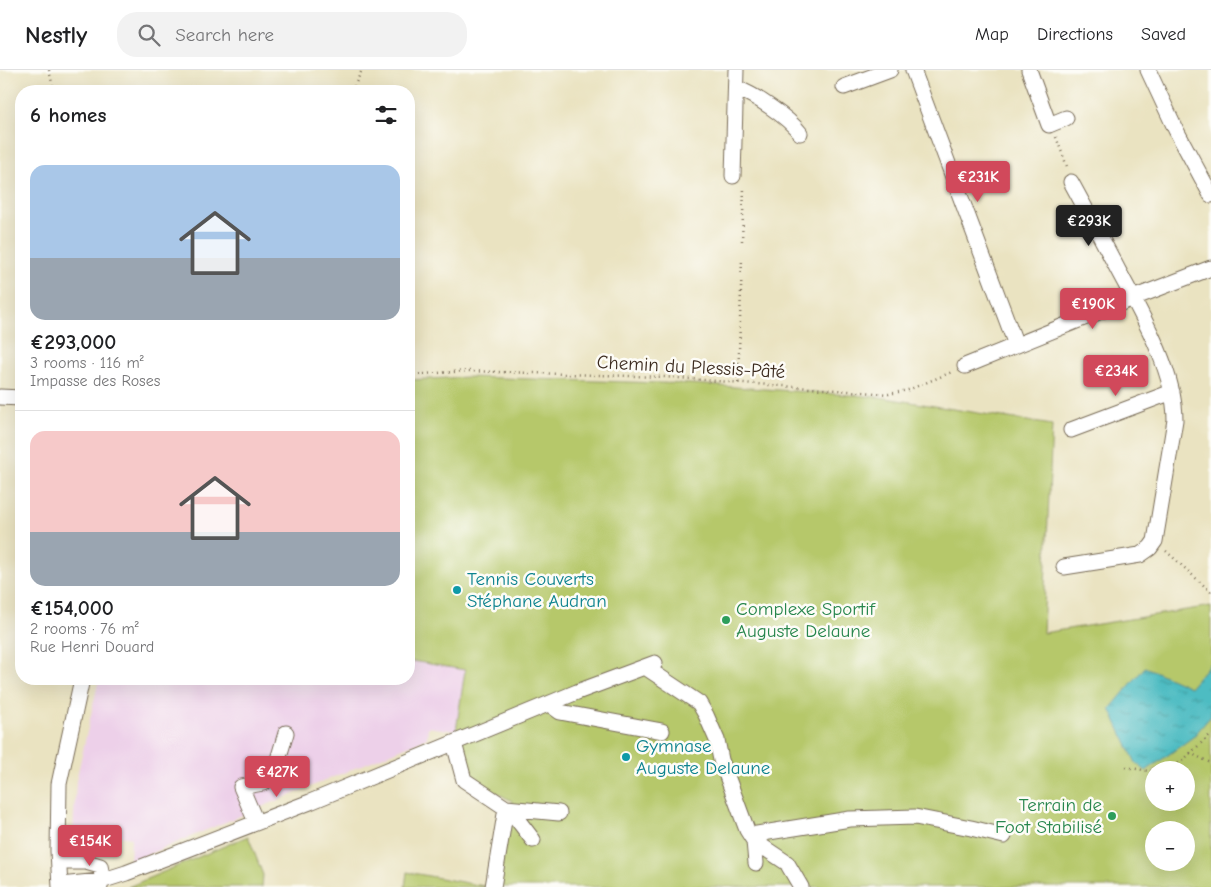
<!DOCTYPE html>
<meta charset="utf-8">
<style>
:root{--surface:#fff;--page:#f2f2f2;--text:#202124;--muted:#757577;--line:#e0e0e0;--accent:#d1495b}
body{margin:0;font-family:"Comic Neue",sans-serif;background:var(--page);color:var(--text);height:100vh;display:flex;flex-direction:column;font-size:19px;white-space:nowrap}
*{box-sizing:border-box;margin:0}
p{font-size:16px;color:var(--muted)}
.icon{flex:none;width:28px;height:28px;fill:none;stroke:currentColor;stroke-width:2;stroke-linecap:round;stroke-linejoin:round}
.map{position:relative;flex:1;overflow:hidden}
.drawer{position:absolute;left:15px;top:15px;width:400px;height:600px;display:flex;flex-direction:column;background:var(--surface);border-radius:20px;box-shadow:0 5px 20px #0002}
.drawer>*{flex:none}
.buttons{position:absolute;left:1145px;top:691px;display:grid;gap:10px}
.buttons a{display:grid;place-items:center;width:50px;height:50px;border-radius:50%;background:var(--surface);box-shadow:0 5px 20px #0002;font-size:25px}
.price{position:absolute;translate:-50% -42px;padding:0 11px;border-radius:5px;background:var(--accent);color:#fff;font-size:16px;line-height:32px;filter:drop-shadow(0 1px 2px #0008)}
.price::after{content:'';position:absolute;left:50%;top:30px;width:15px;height:11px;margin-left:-8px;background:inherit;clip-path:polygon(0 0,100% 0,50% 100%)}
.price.selected{background:#222;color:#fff}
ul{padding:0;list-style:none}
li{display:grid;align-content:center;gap:10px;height:265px;padding:0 15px}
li+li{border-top:1px solid var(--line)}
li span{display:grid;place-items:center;height:155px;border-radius:15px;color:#555}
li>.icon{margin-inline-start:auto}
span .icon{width:90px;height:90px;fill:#fffc;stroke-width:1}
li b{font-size:21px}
h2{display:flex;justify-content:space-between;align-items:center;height:60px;padding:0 15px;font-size:21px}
header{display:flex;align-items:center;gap:30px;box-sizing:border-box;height:70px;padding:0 25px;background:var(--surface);border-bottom:1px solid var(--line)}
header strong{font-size:24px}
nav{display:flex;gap:28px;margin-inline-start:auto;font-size:18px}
.search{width:350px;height:45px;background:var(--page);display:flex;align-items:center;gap:12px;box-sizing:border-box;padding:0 18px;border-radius:20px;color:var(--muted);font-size:19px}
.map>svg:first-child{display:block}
.built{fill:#edd0e9}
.pitch{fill:#b6c86b;stroke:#787944;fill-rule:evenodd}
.water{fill:url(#water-ripples);stroke:#447370}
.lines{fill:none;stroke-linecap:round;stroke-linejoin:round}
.minor-casing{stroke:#786b57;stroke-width:17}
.path{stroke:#786b57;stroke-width:2.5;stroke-dasharray:1 4;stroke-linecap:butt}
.minor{stroke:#fff;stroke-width:15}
.culture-dot{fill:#0f9aa8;stroke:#fdfcf7;stroke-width:2}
.leisure-dot{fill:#2e9e5b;stroke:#fdfcf7;stroke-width:2}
.labels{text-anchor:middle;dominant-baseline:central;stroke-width:5;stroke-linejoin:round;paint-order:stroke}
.street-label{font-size:19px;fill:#3b2a1e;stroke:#fdfcf7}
.culture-label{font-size:19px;fill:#0d838f;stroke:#fdfcf7;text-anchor:start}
.leisure-label{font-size:19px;fill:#27864d;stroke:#fdfcf7;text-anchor:start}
</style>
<header>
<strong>Nestly</strong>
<div class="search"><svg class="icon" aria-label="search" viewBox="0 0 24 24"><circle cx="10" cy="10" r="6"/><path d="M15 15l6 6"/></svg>Search here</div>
<nav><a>Map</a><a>Directions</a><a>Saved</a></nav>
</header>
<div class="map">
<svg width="1211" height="817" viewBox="0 0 1211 817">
<defs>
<pattern id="water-ripples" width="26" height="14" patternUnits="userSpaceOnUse" patternTransform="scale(1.25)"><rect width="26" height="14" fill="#4dbcc2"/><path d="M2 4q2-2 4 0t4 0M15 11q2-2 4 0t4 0" fill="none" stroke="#41999d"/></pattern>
</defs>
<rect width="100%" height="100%" fill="#fdfcf7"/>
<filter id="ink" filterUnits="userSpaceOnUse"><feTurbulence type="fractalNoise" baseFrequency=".02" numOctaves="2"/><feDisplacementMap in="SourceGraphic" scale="10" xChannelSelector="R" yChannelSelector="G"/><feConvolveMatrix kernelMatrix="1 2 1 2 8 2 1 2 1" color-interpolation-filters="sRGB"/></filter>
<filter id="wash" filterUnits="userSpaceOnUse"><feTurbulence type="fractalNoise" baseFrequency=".0096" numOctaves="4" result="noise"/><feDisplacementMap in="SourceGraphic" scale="20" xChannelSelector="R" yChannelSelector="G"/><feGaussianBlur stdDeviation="1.12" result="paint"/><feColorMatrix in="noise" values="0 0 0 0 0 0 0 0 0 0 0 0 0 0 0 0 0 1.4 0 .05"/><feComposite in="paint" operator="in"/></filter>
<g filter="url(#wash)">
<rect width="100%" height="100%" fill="#eae3c1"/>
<path class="built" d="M411,591L465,600L456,661L428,657L427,668L130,792L131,768L87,760L82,781L72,779L76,711L99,609H409V597H412Z"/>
<path class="pitch" d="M468,307L691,314L879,327L1052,355L1043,563L1211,536V817H498L512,731L473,710L461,686L456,661L465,600L412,591V597H409V310ZM1154,700H1186V732H1154ZM1154,760H1186V792H1154Z
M248,766L263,805L262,817H128Z
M407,802L489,817H405Z"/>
<path class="water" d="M1211,592V646L1193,667L1146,701L1136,693L1110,639L1145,597L1190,617Z"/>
</g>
<g filter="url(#ink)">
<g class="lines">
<defs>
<path id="minor" d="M913,0L1016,275
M1029,0L1049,55L1066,48
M1148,0L1176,60L1211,125
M844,17L890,0
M736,18C755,25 788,47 800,63
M733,106L736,0
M965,296L1133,228L1211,198
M0,327L21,328
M1071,360L1172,322
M1064,497L1140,485L1150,478L1155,471L1175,350C1175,301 1141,243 1118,200C1103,171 1087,141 1071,112
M645,597L699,633L706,645L717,670L721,690L747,760L754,771L787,793L801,817
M549,634L560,642L662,661
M454,673L464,710L506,738L517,749L533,770
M256,752L241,717L263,713L274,703L286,663
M751,765L850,749L915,747L971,758L1004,766
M754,771L756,793
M59,792H86L100,796L102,805L100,817
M60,815L101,811L126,803L310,732L577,622L655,593
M60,817L58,781L59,714L82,609
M493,817L506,738L559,743"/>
</defs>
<use href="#minor" class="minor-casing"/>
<path class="path" d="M49,0L54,21
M352,21L362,0
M1056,67L1068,99
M742,171L744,119
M409,305L467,301L664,307L889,324L908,320L952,302
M738,313L742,188
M1166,481L1211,522
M1190,683L1211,693
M1126,697L1154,702
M1165,700L1183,690L1211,664"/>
<use href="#minor" class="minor"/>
</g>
</g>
<g class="culture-dot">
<circle cx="457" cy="520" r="5"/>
<circle cx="626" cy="687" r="5"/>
</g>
<g class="leisure-dot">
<circle cx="726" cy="550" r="5"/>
<circle cx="1112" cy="746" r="5"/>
</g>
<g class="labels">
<g class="street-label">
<text transform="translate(691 297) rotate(3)">Chemin du Plessis-Pâté</text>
</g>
<g class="culture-label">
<text x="467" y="509">Tennis Couverts<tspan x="467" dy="22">Stéphane Audran</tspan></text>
<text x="636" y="676">Gymnase<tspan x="636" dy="22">Auguste Delaune</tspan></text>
</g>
<g class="leisure-label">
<text x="736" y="539">Complexe Sportif<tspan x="736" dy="22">Auguste Delaune</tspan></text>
<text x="1102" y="735" text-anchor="end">Terrain de<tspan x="1102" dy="22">Foot Stabilisé</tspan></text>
</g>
</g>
</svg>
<div class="buttons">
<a>+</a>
<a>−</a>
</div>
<b class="price" style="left:978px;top:133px">€231K</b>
<b class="price selected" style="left:1089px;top:177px">€293K</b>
<b class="price" style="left:1093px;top:260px">€190K</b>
<b class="price" style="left:1116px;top:327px">€234K</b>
<b class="price" style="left:277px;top:728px">€427K</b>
<b class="price" style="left:90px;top:797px">€154K</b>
<section class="drawer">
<h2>6 homes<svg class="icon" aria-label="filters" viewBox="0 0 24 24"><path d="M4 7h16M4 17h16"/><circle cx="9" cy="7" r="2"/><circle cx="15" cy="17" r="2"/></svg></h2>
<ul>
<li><span style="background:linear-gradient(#a9c7e8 60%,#9aa5b1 0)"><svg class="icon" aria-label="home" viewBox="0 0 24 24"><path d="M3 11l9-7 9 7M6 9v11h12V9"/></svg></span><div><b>€293,000</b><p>3 rooms · 116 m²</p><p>Impasse des Roses</p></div></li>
<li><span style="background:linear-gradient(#f6c9c9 65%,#9aa5b1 0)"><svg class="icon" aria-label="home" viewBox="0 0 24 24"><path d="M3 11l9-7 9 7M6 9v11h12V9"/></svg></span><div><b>€154,000</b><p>2 rooms · 76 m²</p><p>Rue Henri Douard</p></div></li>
</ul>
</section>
</div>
